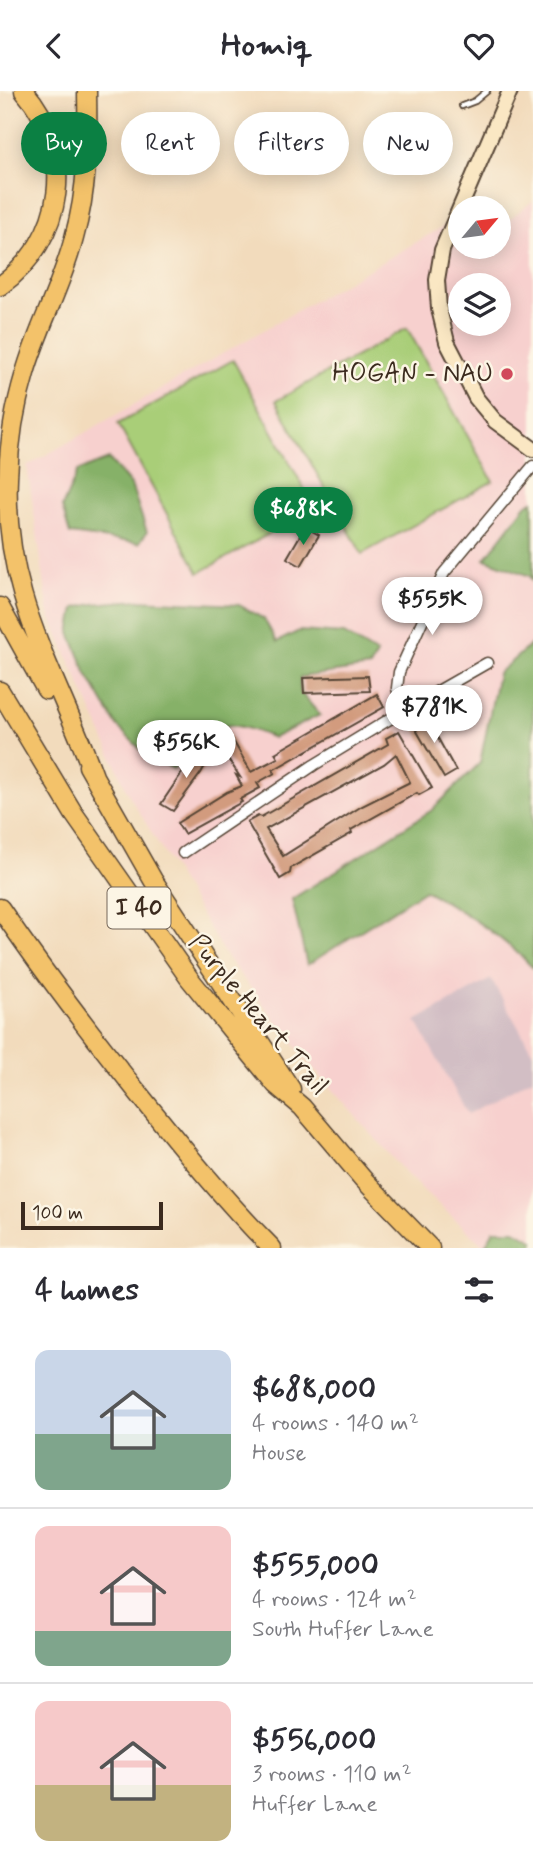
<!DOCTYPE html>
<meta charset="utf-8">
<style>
:root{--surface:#fff;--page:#f2f2f3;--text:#2b2b33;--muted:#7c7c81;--line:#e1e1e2;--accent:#0b8043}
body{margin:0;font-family:Mynerve,sans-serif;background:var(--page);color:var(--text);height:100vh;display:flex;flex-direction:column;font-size:26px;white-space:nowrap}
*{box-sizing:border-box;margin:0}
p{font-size:23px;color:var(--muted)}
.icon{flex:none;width:38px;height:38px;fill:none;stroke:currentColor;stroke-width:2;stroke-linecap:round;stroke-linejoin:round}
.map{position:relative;height:1157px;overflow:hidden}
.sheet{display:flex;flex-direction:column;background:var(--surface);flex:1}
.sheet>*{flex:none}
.banner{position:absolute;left:21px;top:21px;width:492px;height:63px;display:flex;gap:14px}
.needle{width:46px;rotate:61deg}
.fabs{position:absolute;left:448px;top:105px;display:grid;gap:14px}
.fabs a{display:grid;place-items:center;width:63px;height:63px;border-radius:50%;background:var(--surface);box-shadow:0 4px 18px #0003;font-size:35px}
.scale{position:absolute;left:21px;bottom:18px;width:142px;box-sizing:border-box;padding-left:7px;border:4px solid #3b2a1e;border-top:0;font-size:19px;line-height:24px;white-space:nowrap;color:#3b2a1e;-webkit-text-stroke:5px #fcf5e5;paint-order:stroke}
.price{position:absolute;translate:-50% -60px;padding:0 16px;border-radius:24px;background:#fff;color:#222;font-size:23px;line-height:46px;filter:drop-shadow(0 2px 4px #0008)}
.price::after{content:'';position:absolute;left:50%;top:42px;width:21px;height:16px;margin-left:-10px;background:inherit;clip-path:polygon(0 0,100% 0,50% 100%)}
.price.on{background:var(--accent);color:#fff}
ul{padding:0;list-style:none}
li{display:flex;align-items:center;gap:21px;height:175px;padding:0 35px}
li+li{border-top:2px solid var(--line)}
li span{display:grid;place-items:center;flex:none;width:196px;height:140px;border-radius:14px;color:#555}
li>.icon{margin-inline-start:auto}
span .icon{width:84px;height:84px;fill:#fffc;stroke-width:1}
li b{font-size:30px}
h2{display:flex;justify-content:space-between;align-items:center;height:84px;padding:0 35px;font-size:30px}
.chip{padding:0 24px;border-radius:32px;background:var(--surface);box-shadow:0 4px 18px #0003;font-size:24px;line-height:63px}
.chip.on{background:var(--accent);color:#fff}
header{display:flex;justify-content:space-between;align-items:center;height:91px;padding:0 35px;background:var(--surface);font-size:32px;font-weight:700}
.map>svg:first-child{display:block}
.built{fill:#f7d0ce;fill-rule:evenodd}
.industrial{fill:#d2bec4}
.green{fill:#a9ce78;stroke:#727c4b;stroke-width:2}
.forest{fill:#86b168;stroke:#606e43;stroke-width:2}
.building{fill:#d29b7e;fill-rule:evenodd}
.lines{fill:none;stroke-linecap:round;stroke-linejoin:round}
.lane-casing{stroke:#564536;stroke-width:8}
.street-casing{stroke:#564536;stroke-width:13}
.secondary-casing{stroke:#564536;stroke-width:18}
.highway-casing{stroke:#564536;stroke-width:21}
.lane{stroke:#fff;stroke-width:4.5}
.street{stroke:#fff;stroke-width:10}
.secondary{stroke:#fae7c3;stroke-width:14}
.highway{stroke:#f3c26a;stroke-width:18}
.poi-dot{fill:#d1495b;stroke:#fcf5e5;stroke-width:2.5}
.labels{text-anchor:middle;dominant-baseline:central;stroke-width:5;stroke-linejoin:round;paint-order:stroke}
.shield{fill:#fcf5e5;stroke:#75675a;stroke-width:2}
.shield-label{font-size:24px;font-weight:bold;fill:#3b2a1e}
.poi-label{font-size:26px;fill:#3b2a1e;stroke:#fcf5e5;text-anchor:end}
.street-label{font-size:26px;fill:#3b2a1e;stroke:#fcf5e5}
</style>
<header><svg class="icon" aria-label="back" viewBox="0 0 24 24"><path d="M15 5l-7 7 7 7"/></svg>Homiq<svg class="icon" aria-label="heart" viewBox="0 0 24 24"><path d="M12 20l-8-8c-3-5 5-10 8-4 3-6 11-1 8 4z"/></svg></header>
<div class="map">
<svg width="533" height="1157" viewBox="0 0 533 1157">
<rect width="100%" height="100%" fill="#fcf5e5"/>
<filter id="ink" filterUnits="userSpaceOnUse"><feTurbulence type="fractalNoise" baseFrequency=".0143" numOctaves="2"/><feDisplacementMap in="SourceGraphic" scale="14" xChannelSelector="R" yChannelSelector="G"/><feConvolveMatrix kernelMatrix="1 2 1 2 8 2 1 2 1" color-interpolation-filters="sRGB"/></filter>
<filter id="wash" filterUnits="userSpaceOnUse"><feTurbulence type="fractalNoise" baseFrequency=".00686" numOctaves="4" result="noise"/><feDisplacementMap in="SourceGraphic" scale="28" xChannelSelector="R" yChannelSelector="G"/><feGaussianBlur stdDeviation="1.57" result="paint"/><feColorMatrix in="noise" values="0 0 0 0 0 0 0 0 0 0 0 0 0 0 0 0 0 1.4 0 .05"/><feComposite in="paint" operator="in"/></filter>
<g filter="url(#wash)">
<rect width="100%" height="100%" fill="#f2dbbc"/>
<path class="built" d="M533,110V1157H486L410,1087L312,976L225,864L129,704L49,523L27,375L460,126V156H499V124L505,131ZM460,194H499V233H460Z"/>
<path class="industrial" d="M491,888L533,962V987L468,1023L416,930Z"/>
<path class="green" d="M407,237L493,390L362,463L276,310Z
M233,269L315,417L199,482L118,333Z"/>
<path class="forest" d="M109,368L131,394L147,441L139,452L70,443L62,416L78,380Z
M533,410V491L530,485L485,468L526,414Z
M138,509L239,514L264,528L277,551L299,540L344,543L377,563L370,576L300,586V601L320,624L273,647C261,642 238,632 224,635C208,639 184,666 173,678L144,662L117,635L86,581L70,542L75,517L93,513Z
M533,552V877C503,845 463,820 425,799L307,874L292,808L432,719L480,672L498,582Z
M494,1139H515L533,1149V1157H486L485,1155Z"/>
<g id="blocks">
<path class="building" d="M305,436L319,444L301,475L287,467Z
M368,585L370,600L304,602L303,587Z
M377,603L384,616L273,679L275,682L257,692L260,697L240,708L242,711L184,743L177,732L227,701L242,695L236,684L240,686L214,646L227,639L251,681L278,667L275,662Z
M424,622L456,680L444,687L411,630Z
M399,640L432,697L419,704L417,702L351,739L352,742L291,777L290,782L280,788L247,731L258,725L261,726L388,653L386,647ZM396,663L410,691L362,715L283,765L266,738L384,673Z
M198,658L210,666L201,682L173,720L161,713Z"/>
</g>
</g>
<g filter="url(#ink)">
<use href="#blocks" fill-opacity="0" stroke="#564536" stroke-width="2"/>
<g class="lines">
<defs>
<path id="lane" d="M462,15L475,10L487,0"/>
<path id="street" d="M403,620L487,572
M183,762L314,674L403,620L397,597L399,581L444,482L533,375"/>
<path id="secondary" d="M510,0L442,159L437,189L439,218L447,251L476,307L495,330L533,358"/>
<path id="highway" d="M87,0C88,52 88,97 74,147C62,194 38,236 25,282C15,315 9,352 8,387C3,504 56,581 94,685
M0,195C65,148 77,61 24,0
M0,516L46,599
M0,600L74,723L189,887L276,994L302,1016L363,1088L430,1157
M88,675L153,789L291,998
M0,817C42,879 88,939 135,998C179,1053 222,1107 272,1157"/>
</defs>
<use href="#lane" class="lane-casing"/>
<use href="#street" class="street-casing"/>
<use href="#secondary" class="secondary-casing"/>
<use href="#highway" class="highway-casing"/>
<use href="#lane" class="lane"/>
<use href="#street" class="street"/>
<use href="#secondary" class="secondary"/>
<use href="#highway" class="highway"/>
</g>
</g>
<circle class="poi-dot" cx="507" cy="283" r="7"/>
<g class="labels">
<rect class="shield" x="107.5" y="796.5" width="63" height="41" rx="5"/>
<g class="shield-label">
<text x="139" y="817">I 40</text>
</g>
<g class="poi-label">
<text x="493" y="283">HOGAN - NAU</text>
</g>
<g class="street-label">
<text transform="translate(258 924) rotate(50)">Purple Heart Trail</text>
</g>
</g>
</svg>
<div class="fabs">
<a><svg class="needle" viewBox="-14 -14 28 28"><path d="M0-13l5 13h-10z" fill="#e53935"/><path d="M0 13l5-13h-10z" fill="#7c7c81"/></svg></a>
<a><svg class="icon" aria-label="layers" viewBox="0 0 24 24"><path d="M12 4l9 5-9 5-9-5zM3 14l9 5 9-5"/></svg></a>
</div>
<div class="scale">100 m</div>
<b class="price on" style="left:303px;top:456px">$688K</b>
<b class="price" style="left:432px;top:546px">$555K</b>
<b class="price" style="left:434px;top:654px">$781K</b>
<b class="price" style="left:186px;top:689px">$556K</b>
<div class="banner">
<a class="chip on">Buy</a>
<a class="chip">Rent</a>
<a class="chip">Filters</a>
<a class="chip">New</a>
</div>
</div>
<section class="sheet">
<h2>4 homes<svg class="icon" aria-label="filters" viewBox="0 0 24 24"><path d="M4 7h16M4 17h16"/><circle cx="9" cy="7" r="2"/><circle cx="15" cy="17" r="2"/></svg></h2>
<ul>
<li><span style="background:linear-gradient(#c9d6e8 60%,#7fa58c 0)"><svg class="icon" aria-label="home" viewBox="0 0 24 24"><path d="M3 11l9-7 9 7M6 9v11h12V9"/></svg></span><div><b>$688,000</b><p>4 rooms · 140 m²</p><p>House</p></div></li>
<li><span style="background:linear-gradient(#f6c9c9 75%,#7fa58c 0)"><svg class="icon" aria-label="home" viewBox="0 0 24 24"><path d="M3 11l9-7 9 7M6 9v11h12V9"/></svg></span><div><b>$555,000</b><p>4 rooms · 124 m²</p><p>South Huffer Lane</p></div></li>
<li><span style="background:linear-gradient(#f6c9c9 60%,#c2b280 0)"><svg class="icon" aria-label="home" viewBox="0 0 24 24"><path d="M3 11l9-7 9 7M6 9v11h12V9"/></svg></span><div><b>$556,000</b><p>3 rooms · 110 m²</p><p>Huffer Lane</p></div></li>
</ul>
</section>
